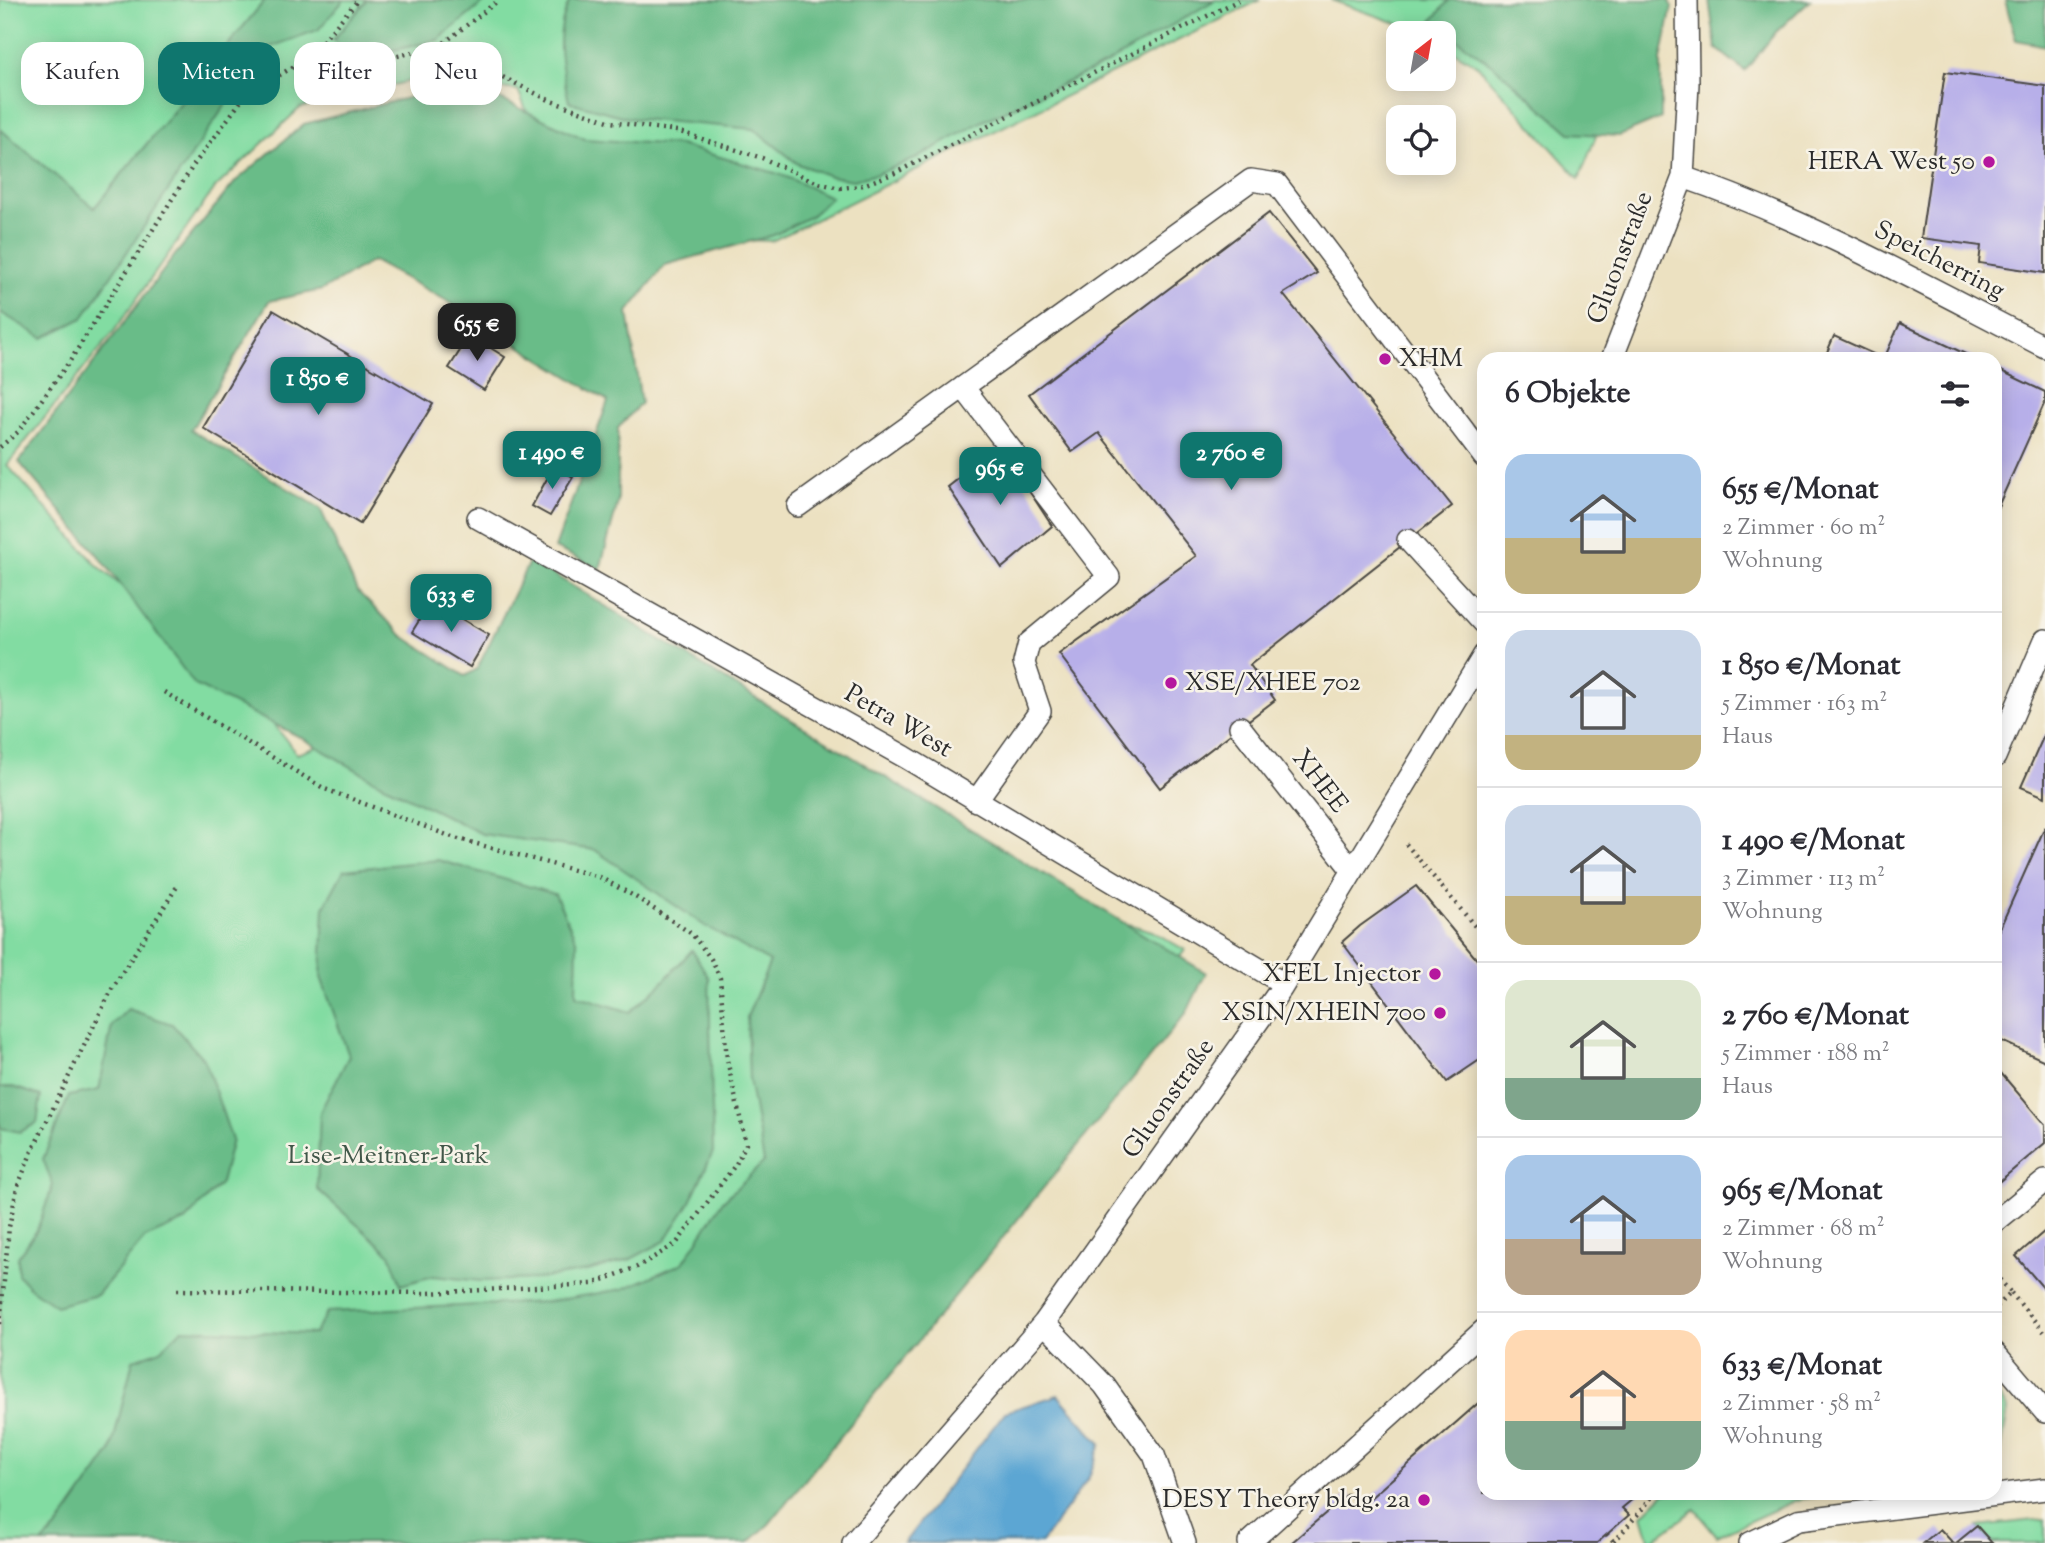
<!DOCTYPE html>
<html lang="de">
<meta charset="utf-8">
<style>
:root{--surface:#fff;--page:#f2f2f3;--text:#2b2b33;--muted:#7c7c81;--line:#e1e1e2;--accent:#0f766e}
body{margin:0;font-family:"Sorts Mill Goudy",serif;background:var(--page);color:var(--text);height:100vh;display:flex;flex-direction:column;font-size:26px;white-space:nowrap}
*{box-sizing:border-box;margin:0}
p{font-size:23px;color:var(--muted)}
.icon{flex:none;width:38px;height:38px;fill:none;stroke:currentColor;stroke-width:2;stroke-linecap:round;stroke-linejoin:round}
.map{position:relative;flex:1;overflow:hidden}
.side{position:absolute;left:1477px;top:352px;width:525px;height:1148px;display:flex;flex-direction:column;background:var(--surface);border-radius:21px;box-shadow:0 4px 18px #0003}
.side>*{flex:none}
.guide{position:absolute;left:21px;top:42px;width:665px;height:63px;display:flex;gap:14px}
.needle{width:46px;rotate:31deg}
.buttons{position:absolute;left:1386px;top:21px;display:grid;gap:14px}
.buttons a{display:grid;place-items:center;width:70px;height:70px;border-radius:14px;background:var(--surface);box-shadow:0 4px 18px #0003;font-size:35px}
.price{position:absolute;translate:-50% -60px;padding:0 16px;border-radius:14px;background:var(--accent);color:#fff;font-size:23px;line-height:46px;filter:drop-shadow(0 2px 4px #0008)}
.price::after{content:'';position:absolute;left:50%;top:42px;width:21px;height:16px;margin-left:-10px;background:inherit;clip-path:polygon(0 0,100% 0,50% 100%)}
.price.on{background:#222;color:#fff}
ul{padding:0;list-style:none}
li{display:flex;align-items:center;gap:21px;height:175px;padding:0 28px}
li+li{border-top:2px solid var(--line)}
li span{display:grid;place-items:center;flex:none;width:196px;height:140px;border-radius:21px;color:#555}
li>.icon{margin-inline-start:auto}
span .icon{width:84px;height:84px;fill:#fffc;stroke-width:1}
li b{font-size:30px}
h2{display:flex;justify-content:space-between;align-items:center;height:84px;padding:0 28px;font-size:30px}
.pill{padding:0 24px;border-radius:21px;background:var(--surface);box-shadow:0 4px 18px #0003;font-size:24px;line-height:63px}
.pill.on{background:var(--accent);color:#fff}
.map>svg:first-child{display:block}
.green{fill:#82dca2;stroke:#568466;stroke-width:2}
.forest{fill:#69bc88;stroke:#4a745a;stroke-width:2}
.water{fill:#5ba6d3;stroke:#43687f;stroke-width:2}
.building{fill:#b7afe9}
.lines{fill:none;stroke-linecap:round;stroke-linejoin:round}
.lane-casing{stroke:#484642;stroke-width:24}
.path{stroke:#484642;stroke-width:4.5;stroke-dasharray:2 5;stroke-linecap:butt}
.lane{stroke:#fff;stroke-width:21}
.poi-dot{fill:#b5179e;stroke:#f7f3e8;stroke-width:2.5}
.labels{text-anchor:middle;dominant-baseline:central;stroke-width:5;stroke-linejoin:round;paint-order:stroke}
.poi-label{font-size:26px;fill:#2b2b2b;stroke:#f7f3e8;text-anchor:end}
.street-label{font-size:26px;fill:#2b2b2b;stroke:#f7f3e8}
.park-label{font-size:26px;fill:#415749;stroke:#f7f3e8}
</style>
<div class="map">
<svg width="2045" height="1543" viewBox="0 0 2045 1543">
<rect width="100%" height="100%" fill="#f7f3e8"/>
<filter id="ink" filterUnits="userSpaceOnUse"><feTurbulence type="fractalNoise" baseFrequency=".0143" numOctaves="2"/><feDisplacementMap in="SourceGraphic" scale="14" xChannelSelector="R" yChannelSelector="G"/><feConvolveMatrix kernelMatrix="1 2 1 2 8 2 1 2 1" color-interpolation-filters="sRGB"/></filter>
<filter id="wash" filterUnits="userSpaceOnUse"><feTurbulence type="fractalNoise" baseFrequency=".00686" numOctaves="4" result="noise"/><feDisplacementMap in="SourceGraphic" scale="28" xChannelSelector="R" yChannelSelector="G"/><feGaussianBlur stdDeviation="1.57" result="paint"/><feColorMatrix in="noise" values="0 0 0 0 0 0 0 0 0 0 0 0 0 0 0 0 0 1.4 0 .05"/><feComposite in="paint" operator="in"/></filter>
<g filter="url(#wash)">
<rect width="100%" height="100%" fill="#ece1c1"/>
<path class="green" d="M0,0H1260L772,241L714,239L536,135L518,90L414,80L300,108L215,188L114,331L7,465L97,565L255,700L297,754L359,732L1114,920L1152,931L1185,950L960,1256L733,1543H0Z
M1331,0H1650L1579,179L1478,66L1444,45V33H1425Z
M1995,1391L2008,1409L2001,1451L1995,1455Z
M1664,1493H1846L1796,1500L1717,1536L1695,1509L1650,1542L1642,1515Z
M2045,1519V1543H1992L1977,1526Z"/>
<path class="forest" d="M265,0H344L318,30L262,50L83,318L43,338L0,312V129L94,208Z
M367,0H487L438,40L355,59L333,40Z
M570,0H1215L1106,64L983,121L915,159L877,174L853,180L830,176L798,164L754,129L629,118L569,102C561,65 553,35 570,0Z
M1449,0H1670L1672,7L1661,60V118L1619,136L1570,133L1495,67L1432,21Z
M1709,0H1810L1776,32L1745,71L1716,48Z
M2005,0H2045V46L2016,40Z
M411,97L500,99L585,139L679,145L782,175L831,197L811,216L774,235L665,265L628,312L641,403L618,428V502L600,569L555,548L608,401L442,298L373,261L322,290L269,301L191,430L320,508L357,591L403,636L465,676L477,669L530,560L1206,973L1187,1012L769,1524L748,1543H42L57,1528L111,1451L133,1360L161,1350L182,1329L314,1334L327,1312L546,1302L623,1289L683,1263L723,1201L764,1162L749,1079L747,1017L770,962L705,926L595,850L482,834L374,780L300,737L195,685L103,561L19,462L175,255L236,181L304,124Z
M438,860L555,894L577,942L576,995L630,1012L660,985L692,950L709,978L713,1152L689,1204L665,1241L629,1260L588,1271L538,1279L481,1281L433,1276L401,1285L390,1254L317,1189L320,1112L349,1056L321,977L324,907L344,870Z
M128,1009L172,1024L205,1061L232,1140L221,1183L185,1221L145,1238L97,1295L56,1306L30,1288L18,1275V1257L37,1230L53,1185L43,1159L69,1096L99,1090L112,1025Z
M0,1087H13L41,1096L37,1123L20,1132L0,1128Z"/>
<path class="water" d="M1058,1395L1101,1444L1089,1477L1041,1543H904L1005,1412Z"/>
<g id="blocks">
<path class="building" d="M1945,72L2045,86V273L1979,263L1981,246L1921,238Z
M1269,213L1317,273L1283,294L1452,506L1250,665L1275,700L1160,788L1059,654L1196,556L1099,433L1072,452L1029,394Z
M273,310L433,404L360,524L203,428Z
M1900,323L1976,359H1824L1834,336L1884,359Z
M470,335L505,357L484,390L449,368Z
M1995,368L2045,392V402L1995,513Z
M1000,446L1052,526L1002,568L948,487Z
M554,466L573,477L550,516L532,506Z
M431,601L489,635L470,667L412,632Z
M2045,733V797L2021,787Z
M2045,827V1061L1995,1038V939Z
M1416,886L1484,968V1057L1447,1082L1342,942L1360,926Z
M2000,1072L2045,1125V1143L1995,1185V1076Z
M2045,1231V1290L2016,1256Z
M1484,1398V1493H1640L1622,1508L1629,1515L1597,1543H1291L1348,1494L1360,1507Z
M1977,1526L1992,1543H1956Z
M1940,1529L1953,1543H1923Z"/>
</g>
</g>
<g filter="url(#ink)">
<use href="#blocks" fill-opacity="0" stroke="#484642" stroke-width="2"/>
<g class="lines">
<defs>
<path id="lane" d="M1683,177L1688,84L1687,0
M1612,359L1683,177C1809,220 1926,286 2045,347
M963,387L1109,577L1029,643L1024,663L1040,711L976,801
M798,506L1251,180L1277,184L1484,457
M478,518L905,757L1284,984
M1408,540L1484,623
M1240,727L1353,871
M1995,757L2045,640
M1995,1222L2045,1181
M1044,1323L1104,1385L1154,1455L1185,1543
M1995,1353L2045,1412
M853,1543L1044,1323L1281,989L1484,655
M1249,1543L1484,1330
M1750,1543L1798,1520L2045,1489"/>
</defs>
<use href="#lane" class="lane-casing"/>
<path class="path" d="M440,46L551,101L611,122L677,131L762,158L818,183L840,188L860,186L895,173L1239,0
M309,57L358,0
M0,447L18,432L70,361L193,166L244,97L309,57L352,67L440,46L499,0
M164,692L325,789L455,838L599,877L634,896L692,934L711,959L720,978L727,1060L746,1144L736,1164L676,1244L637,1267L592,1284L428,1293L175,1290
M1406,844L1484,937
M1995,1274L2011,1293L1995,1308
M2011,1293L2045,1333
M0,1324L9,1227L17,1188L32,1151L113,987L178,885
M1607,1534L1614,1542
M1614,1542L1656,1493"/>
<use href="#lane" class="lane"/>
</g>
</g>
<g class="poi-dot">
<circle cx="1989" cy="162" r="7"/>
<circle cx="1385" cy="359" r="7"/>
<circle cx="1171" cy="683" r="7"/>
<circle cx="1435" cy="974" r="7"/>
<circle cx="1440" cy="1013" r="7"/>
<circle cx="1424" cy="1500" r="7"/>
</g>
<g class="labels">
<g class="poi-label">
<text x="1975" y="162">HERA West 50</text>
<text x="1399" y="359" text-anchor="start">XHM</text>
<text x="1185" y="683" text-anchor="start">XSE/XHEE 702</text>
<text x="1421" y="974">XFEL Injector</text>
<text x="1426" y="1013">XSIN/XHEIN 700</text>
<text x="1410" y="1500">DESY Theory bldg. 2a</text>
</g>
<g class="street-label">
<text transform="translate(1621 258) rotate(-69)">Gluonstraße</text>
<text transform="translate(1939 261) rotate(27)">Speicherring</text>
<text transform="translate(898 722) rotate(30)">Petra West</text>
<text transform="translate(1319 782) rotate(52)">XHEE</text>
<text transform="translate(1169 1099) rotate(-55)">Gluonstraße</text>
</g>
<g class="park-label">
<text x="388" y="1156">Lise-Meitner-Park</text>
</g>
</g>
</svg>
<div class="buttons">
<a><svg class="needle" viewBox="-14 -14 28 28"><path d="M0-13l5 13h-10z" fill="#e53935"/><path d="M0 13l5-13h-10z" fill="#7c7c81"/></svg></a>
<a><svg class="icon" aria-label="locate" viewBox="0 0 24 24"><circle cx="12" cy="12" r="6"/><path d="M12 2v4M12 18v4M2 12h4M18 12h4"/></svg></a>
</div>
<b class="price on" style="left:477px;top:363px">655 €</b>
<b class="price" style="left:318px;top:417px">1 850 €</b>
<b class="price" style="left:552px;top:491px">1 490 €</b>
<b class="price" style="left:1231px;top:492px">2 760 €</b>
<b class="price" style="left:1000px;top:507px">965 €</b>
<b class="price" style="left:451px;top:634px">633 €</b>
<div class="guide">
<a class="pill">Kaufen</a>
<a class="pill on">Mieten</a>
<a class="pill">Filter</a>
<a class="pill">Neu</a>
</div>
<section class="side">
<h2>6 Objekte<svg class="icon" aria-label="filters" viewBox="0 0 24 24"><path d="M4 7h16M4 17h16"/><circle cx="9" cy="7" r="2"/><circle cx="15" cy="17" r="2"/></svg></h2>
<ul>
<li><span style="background:linear-gradient(#a9c7e8 60%,#c2b280 0)"><svg class="icon" aria-label="home" viewBox="0 0 24 24"><path d="M3 11l9-7 9 7M6 9v11h12V9"/></svg></span><div><b>655 €/Monat</b><p>2 Zimmer · 60 m²</p><p>Wohnung</p></div></li>
<li><span style="background:linear-gradient(#c9d6e8 75%,#c2b280 0)"><svg class="icon" aria-label="home" viewBox="0 0 24 24"><path d="M3 11l9-7 9 7M6 9v11h12V9"/></svg></span><div><b>1 850 €/Monat</b><p>5 Zimmer · 163 m²</p><p>Haus</p></div></li>
<li><span style="background:linear-gradient(#c9d6e8 65%,#c2b280 0)"><svg class="icon" aria-label="home" viewBox="0 0 24 24"><path d="M3 11l9-7 9 7M6 9v11h12V9"/></svg></span><div><b>1 490 €/Monat</b><p>3 Zimmer · 113 m²</p><p>Wohnung</p></div></li>
<li><span style="background:linear-gradient(#dfe7d0 70%,#7fa58c 0)"><svg class="icon" aria-label="home" viewBox="0 0 24 24"><path d="M3 11l9-7 9 7M6 9v11h12V9"/></svg></span><div><b>2 760 €/Monat</b><p>5 Zimmer · 188 m²</p><p>Haus</p></div></li>
<li><span style="background:linear-gradient(#a9c7e8 60%,#b9a48a 0)"><svg class="icon" aria-label="home" viewBox="0 0 24 24"><path d="M3 11l9-7 9 7M6 9v11h12V9"/></svg></span><div><b>965 €/Monat</b><p>2 Zimmer · 68 m²</p><p>Wohnung</p></div></li>
<li><span style="background:linear-gradient(#ffd9b3 65%,#7fa58c 0)"><svg class="icon" aria-label="home" viewBox="0 0 24 24"><path d="M3 11l9-7 9 7M6 9v11h12V9"/></svg></span><div><b>633 €/Monat</b><p>2 Zimmer · 58 m²</p><p>Wohnung</p></div></li>
</ul>
</section>
</div>
